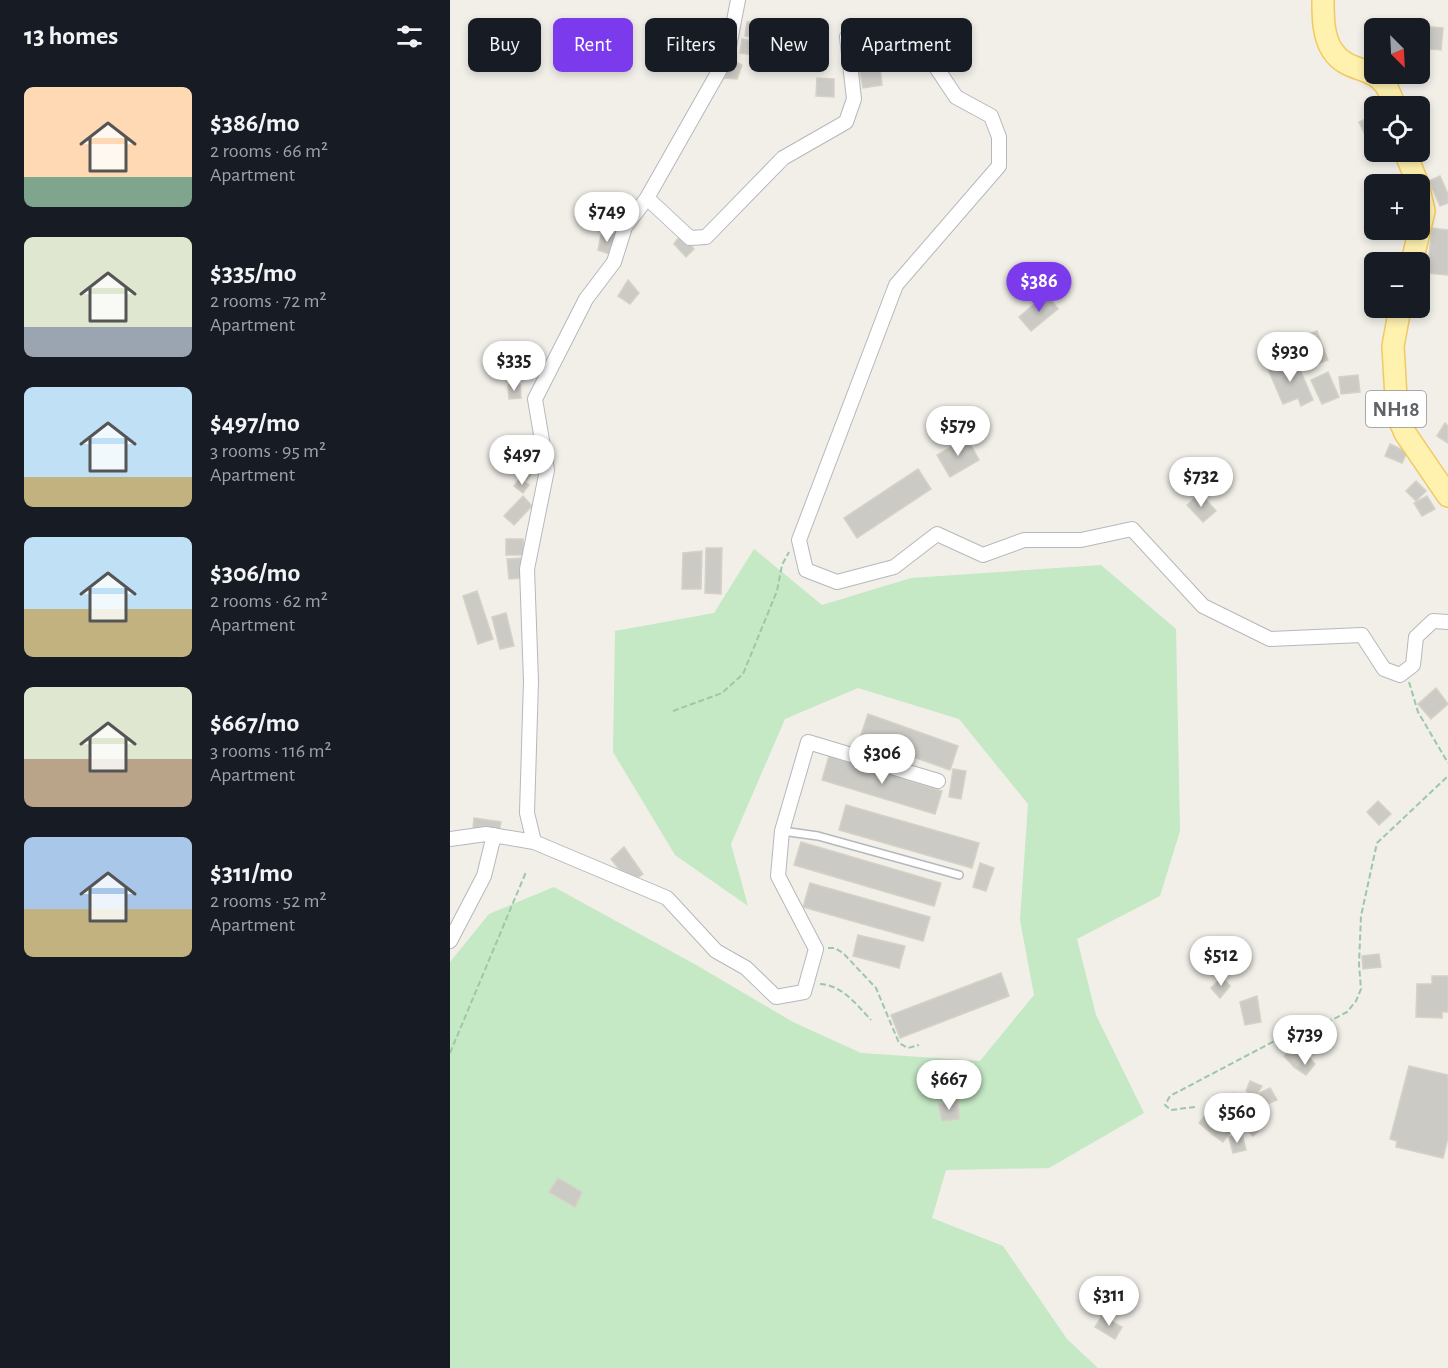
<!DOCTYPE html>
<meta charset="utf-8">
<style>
:root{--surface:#171b24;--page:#20242c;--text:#f1f3f6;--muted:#9ea1a6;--accent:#7c3aed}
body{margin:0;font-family:"Alegreya Sans",sans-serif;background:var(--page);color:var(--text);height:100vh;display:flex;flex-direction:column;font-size:22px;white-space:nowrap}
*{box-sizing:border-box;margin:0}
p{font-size:20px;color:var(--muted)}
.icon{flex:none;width:33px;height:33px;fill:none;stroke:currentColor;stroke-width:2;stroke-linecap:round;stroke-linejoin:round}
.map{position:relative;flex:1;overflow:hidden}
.drawer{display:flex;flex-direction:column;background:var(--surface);width:450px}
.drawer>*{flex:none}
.hud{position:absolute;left:18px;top:18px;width:570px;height:54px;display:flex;gap:12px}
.needle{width:39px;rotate:156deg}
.tools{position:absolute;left:914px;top:18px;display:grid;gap:12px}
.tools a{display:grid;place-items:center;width:66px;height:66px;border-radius:9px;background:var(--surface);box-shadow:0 3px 9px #0003;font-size:30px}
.price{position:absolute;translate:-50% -51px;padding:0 14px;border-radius:21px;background:#fff;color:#222;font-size:20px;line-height:39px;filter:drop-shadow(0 2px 3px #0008)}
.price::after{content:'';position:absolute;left:50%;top:36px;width:18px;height:14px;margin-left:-9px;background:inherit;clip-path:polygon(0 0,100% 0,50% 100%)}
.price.active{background:var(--accent);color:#fff}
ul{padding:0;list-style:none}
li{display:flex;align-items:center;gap:18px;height:150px;padding:0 24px}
li span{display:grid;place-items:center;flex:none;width:168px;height:120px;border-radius:9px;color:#555}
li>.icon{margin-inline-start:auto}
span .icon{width:72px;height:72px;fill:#fffc;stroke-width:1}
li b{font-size:26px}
h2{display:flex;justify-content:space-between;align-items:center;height:72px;padding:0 24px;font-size:26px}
.tag{padding:0 21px;border-radius:9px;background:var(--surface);box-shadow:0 3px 9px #0003;font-size:21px;line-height:54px}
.tag.active{background:var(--accent);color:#fff}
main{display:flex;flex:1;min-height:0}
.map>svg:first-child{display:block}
.green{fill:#c5e8c5}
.building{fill:#cccac5;stroke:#d6d1c6;stroke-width:1.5}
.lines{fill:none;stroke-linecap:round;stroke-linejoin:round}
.lane-casing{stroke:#b5b8bc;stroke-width:10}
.street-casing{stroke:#b5b8bc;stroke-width:16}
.primary-casing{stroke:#f2c960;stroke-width:24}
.path{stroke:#9cc7a9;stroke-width:2;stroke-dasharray:6 3;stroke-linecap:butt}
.lane{stroke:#fff;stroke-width:7}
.street{stroke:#fff;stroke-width:14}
.primary{stroke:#fff2af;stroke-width:21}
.labels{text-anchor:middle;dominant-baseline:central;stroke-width:4.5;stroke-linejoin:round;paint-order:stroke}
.shield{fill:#fff;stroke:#8f9295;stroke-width:1.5}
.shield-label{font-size:21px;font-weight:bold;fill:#5f6368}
</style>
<main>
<section class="drawer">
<h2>13 homes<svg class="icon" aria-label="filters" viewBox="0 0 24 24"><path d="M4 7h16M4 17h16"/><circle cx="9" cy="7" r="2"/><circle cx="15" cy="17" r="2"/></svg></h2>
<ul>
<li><span style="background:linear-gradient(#ffd9b3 75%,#7fa58c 0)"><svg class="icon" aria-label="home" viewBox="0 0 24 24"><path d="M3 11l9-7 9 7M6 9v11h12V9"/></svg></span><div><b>$386/mo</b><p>2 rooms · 66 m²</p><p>Apartment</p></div></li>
<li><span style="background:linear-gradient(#dfe7d0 75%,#9aa5b1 0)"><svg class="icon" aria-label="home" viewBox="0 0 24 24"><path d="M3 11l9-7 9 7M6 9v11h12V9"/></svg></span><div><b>$335/mo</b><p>2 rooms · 72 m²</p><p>Apartment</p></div></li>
<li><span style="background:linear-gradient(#bfe0f5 75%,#c2b280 0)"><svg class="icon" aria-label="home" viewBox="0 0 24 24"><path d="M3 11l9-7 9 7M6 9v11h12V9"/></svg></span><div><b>$497/mo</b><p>3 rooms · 95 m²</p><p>Apartment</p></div></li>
<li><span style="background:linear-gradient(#bfe0f5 60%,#c2b280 0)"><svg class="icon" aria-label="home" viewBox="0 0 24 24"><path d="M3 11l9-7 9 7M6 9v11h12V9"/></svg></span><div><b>$306/mo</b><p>2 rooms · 62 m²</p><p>Apartment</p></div></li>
<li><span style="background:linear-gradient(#dfe7d0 60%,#b9a48a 0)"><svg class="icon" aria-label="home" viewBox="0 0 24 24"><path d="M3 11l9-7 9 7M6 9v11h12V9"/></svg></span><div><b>$667/mo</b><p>3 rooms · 116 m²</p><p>Apartment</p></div></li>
<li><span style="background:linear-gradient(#a9c7e8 60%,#c2b280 0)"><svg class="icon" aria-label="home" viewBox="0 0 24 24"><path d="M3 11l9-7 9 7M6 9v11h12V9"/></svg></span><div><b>$311/mo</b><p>2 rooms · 52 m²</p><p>Apartment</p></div></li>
</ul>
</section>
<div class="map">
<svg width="998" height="1368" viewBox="0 0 998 1368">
<rect width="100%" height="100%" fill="#f1efe8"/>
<path class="green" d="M304,549L372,605L461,578L651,565L726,629L730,831L710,896L627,939L646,1015L694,1113L599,1168L496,1170L482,1218L553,1246L617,1339L648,1368H0V962L39,914L104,887L248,966L343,1022L411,1053L530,1061L584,995L570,920L578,804L509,719L408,688L335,719L281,844L298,906L225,855L163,752L165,631L264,613Z"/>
<path class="building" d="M323,21L321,41L295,36L297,22Z
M949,24L993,28L991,50L969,48V28H948Z
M292,39L313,43L311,56L290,53Z
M282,60L292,65L287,79L275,78Z
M430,66L432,85L413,88L410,72Z
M367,78L384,79V97L366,96Z
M924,115V152H933L925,155L909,122Z
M990,176L998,194V203L990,206L979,181Z
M982,228L998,230V275L977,273Z
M152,231L166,234L162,255L148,250Z
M231,234L244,249L236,257L224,244Z
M178,280L189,293L180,304L168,296Z
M596,294L608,309L581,331L569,317Z
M867,331L878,360L859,367L848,338Z
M845,358L863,400L851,406L848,398L833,404L818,369Z
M878,372L889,397L872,404L861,380Z
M908,375L910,392L891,394L889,377Z
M70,384L71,398L59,399L58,385Z
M995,423L998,426V443L987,436Z
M517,438L529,460L500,477L487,455Z
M940,444L957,452L952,463L935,456Z
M71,451L88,464L77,480L62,469Z
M468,469L481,489L407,538L394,518Z
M70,478L79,485L73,493L64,486Z
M966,481L976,491L966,501L956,491Z
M750,493L766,511L753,522L737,505Z
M73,496L82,506L64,525L54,516Z
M977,496L985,509L972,516L964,503Z
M56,539H73L74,555H56Z
M256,548H272L271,594L255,593Z
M252,551L251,589H232L233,553Z
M71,558L73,578L59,579L57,559Z
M27,591L43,639L28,644L13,596Z
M56,613L64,646L50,649L42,617Z
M986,688L998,704L981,719L968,704Z
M418,714L508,746L500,770L410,738Z
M379,756L492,791L485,814L372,780Z
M503,769L516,771L511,799L499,797Z
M928,801L941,814L929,825L917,812Z
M396,805L529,843L522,868L389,830Z
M24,818L51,822L49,832L23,829Z
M351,842L491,883L484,906L344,865Z
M174,847L193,874L180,883L161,859Z
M530,863L544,868L536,891L523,887Z
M360,883L480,917L473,941L353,907Z
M408,935L455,946L449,968L403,956Z
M929,954L931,967L913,969L912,956Z
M551,973L559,996L450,1038L441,1015Z
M982,976H998V1012H992V1018L966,1017L967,984H982Z
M772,977L780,986L770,998L761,988Z
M807,996L811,1022L795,1025L790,1002Z
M845,1046L858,1056L844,1067L834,1056Z
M858,1056L865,1064L856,1075L844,1067Z
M959,1066L998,1075V1138L993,1158L946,1147L947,1141L940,1139Z
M800,1081L812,1086L805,1097L796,1091Z
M820,1088L827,1100L815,1105L809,1093Z
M784,1093L801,1112L790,1123L772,1104Z
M508,1100L509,1119L492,1121L488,1104Z
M759,1110L773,1121L762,1134L749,1123Z
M801,1112L814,1126L803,1136L790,1123Z
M773,1121L783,1129L773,1142L762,1134Z
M792,1134L796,1150L783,1153L779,1137Z
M108,1178L132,1192L125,1207L99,1192Z
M652,1316L672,1327L665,1339L645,1327Z"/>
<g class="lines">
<defs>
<path id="lane" d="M332,831L368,836L509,875"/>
<path id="street" d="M288,0L277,57L197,198L240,238L256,237L333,158L396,122L404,99L397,37L406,30L447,27L468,40L506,97L541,116L549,137V166L446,285L349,540L356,570L387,582L444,567L487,534L533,555L574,540H631L682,529L753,606L820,639L912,635L934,669L950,675L963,665L966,637L983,621L998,622
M197,198L175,227L164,262L136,299L85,399L97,470L77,569L81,681L77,813L84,842L217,898L266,951L296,968L326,997L354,992L366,949L328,876L332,831L358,742L488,781
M0,839L36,834L84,842
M0,941L34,876L44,835"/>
<path id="primary" d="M873,0C873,16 873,36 882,50C901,79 933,59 944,106
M955,152L968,184
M962,262L974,211L969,189
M950,308L943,346L947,415L955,433L998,496"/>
</defs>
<use href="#lane" class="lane-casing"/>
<use href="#street" class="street-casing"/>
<use href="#primary" class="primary-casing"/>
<path class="path" d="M959,682L968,712L998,763
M223,711L272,693L293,674L327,591L332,565L339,552
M378,948H385L393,953L426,988L449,1043L458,1048L469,1045
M370,984C392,985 406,1004 421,1020
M0,1053L76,872
M745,1107L721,1110L715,1105L720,1096L851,1027L880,1021L897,1012L906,1001L911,989L909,964L911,916L927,843L998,776"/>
<use href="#lane" class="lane"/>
<use href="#street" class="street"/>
<use href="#primary" class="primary"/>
</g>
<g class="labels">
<rect class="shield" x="916" y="391" width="60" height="36" rx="4.5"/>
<g class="shield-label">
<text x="946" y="409">NH18</text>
</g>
</g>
</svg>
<div class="tools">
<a><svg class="needle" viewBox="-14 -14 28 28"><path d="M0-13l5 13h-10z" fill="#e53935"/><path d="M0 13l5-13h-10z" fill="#9ea1a6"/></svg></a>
<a><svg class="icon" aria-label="locate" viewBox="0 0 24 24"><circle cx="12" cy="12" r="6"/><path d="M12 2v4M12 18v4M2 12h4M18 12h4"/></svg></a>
<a>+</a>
<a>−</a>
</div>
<b class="price" style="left:157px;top:243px">$749</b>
<b class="price active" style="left:589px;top:313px">$386</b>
<b class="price" style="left:840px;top:383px">$930</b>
<b class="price" style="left:64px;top:392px">$335</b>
<b class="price" style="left:508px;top:457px">$579</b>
<b class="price" style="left:72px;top:486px">$497</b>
<b class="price" style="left:751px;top:508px">$732</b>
<b class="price" style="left:432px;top:785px">$306</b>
<b class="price" style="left:771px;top:987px">$512</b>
<b class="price" style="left:855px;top:1066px">$739</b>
<b class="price" style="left:499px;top:1111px">$667</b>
<b class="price" style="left:787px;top:1144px">$560</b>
<b class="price" style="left:659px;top:1327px">$311</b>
<div class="hud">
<a class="tag">Buy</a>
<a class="tag active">Rent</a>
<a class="tag">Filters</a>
<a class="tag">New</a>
<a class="tag">Apartment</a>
</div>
</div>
</main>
